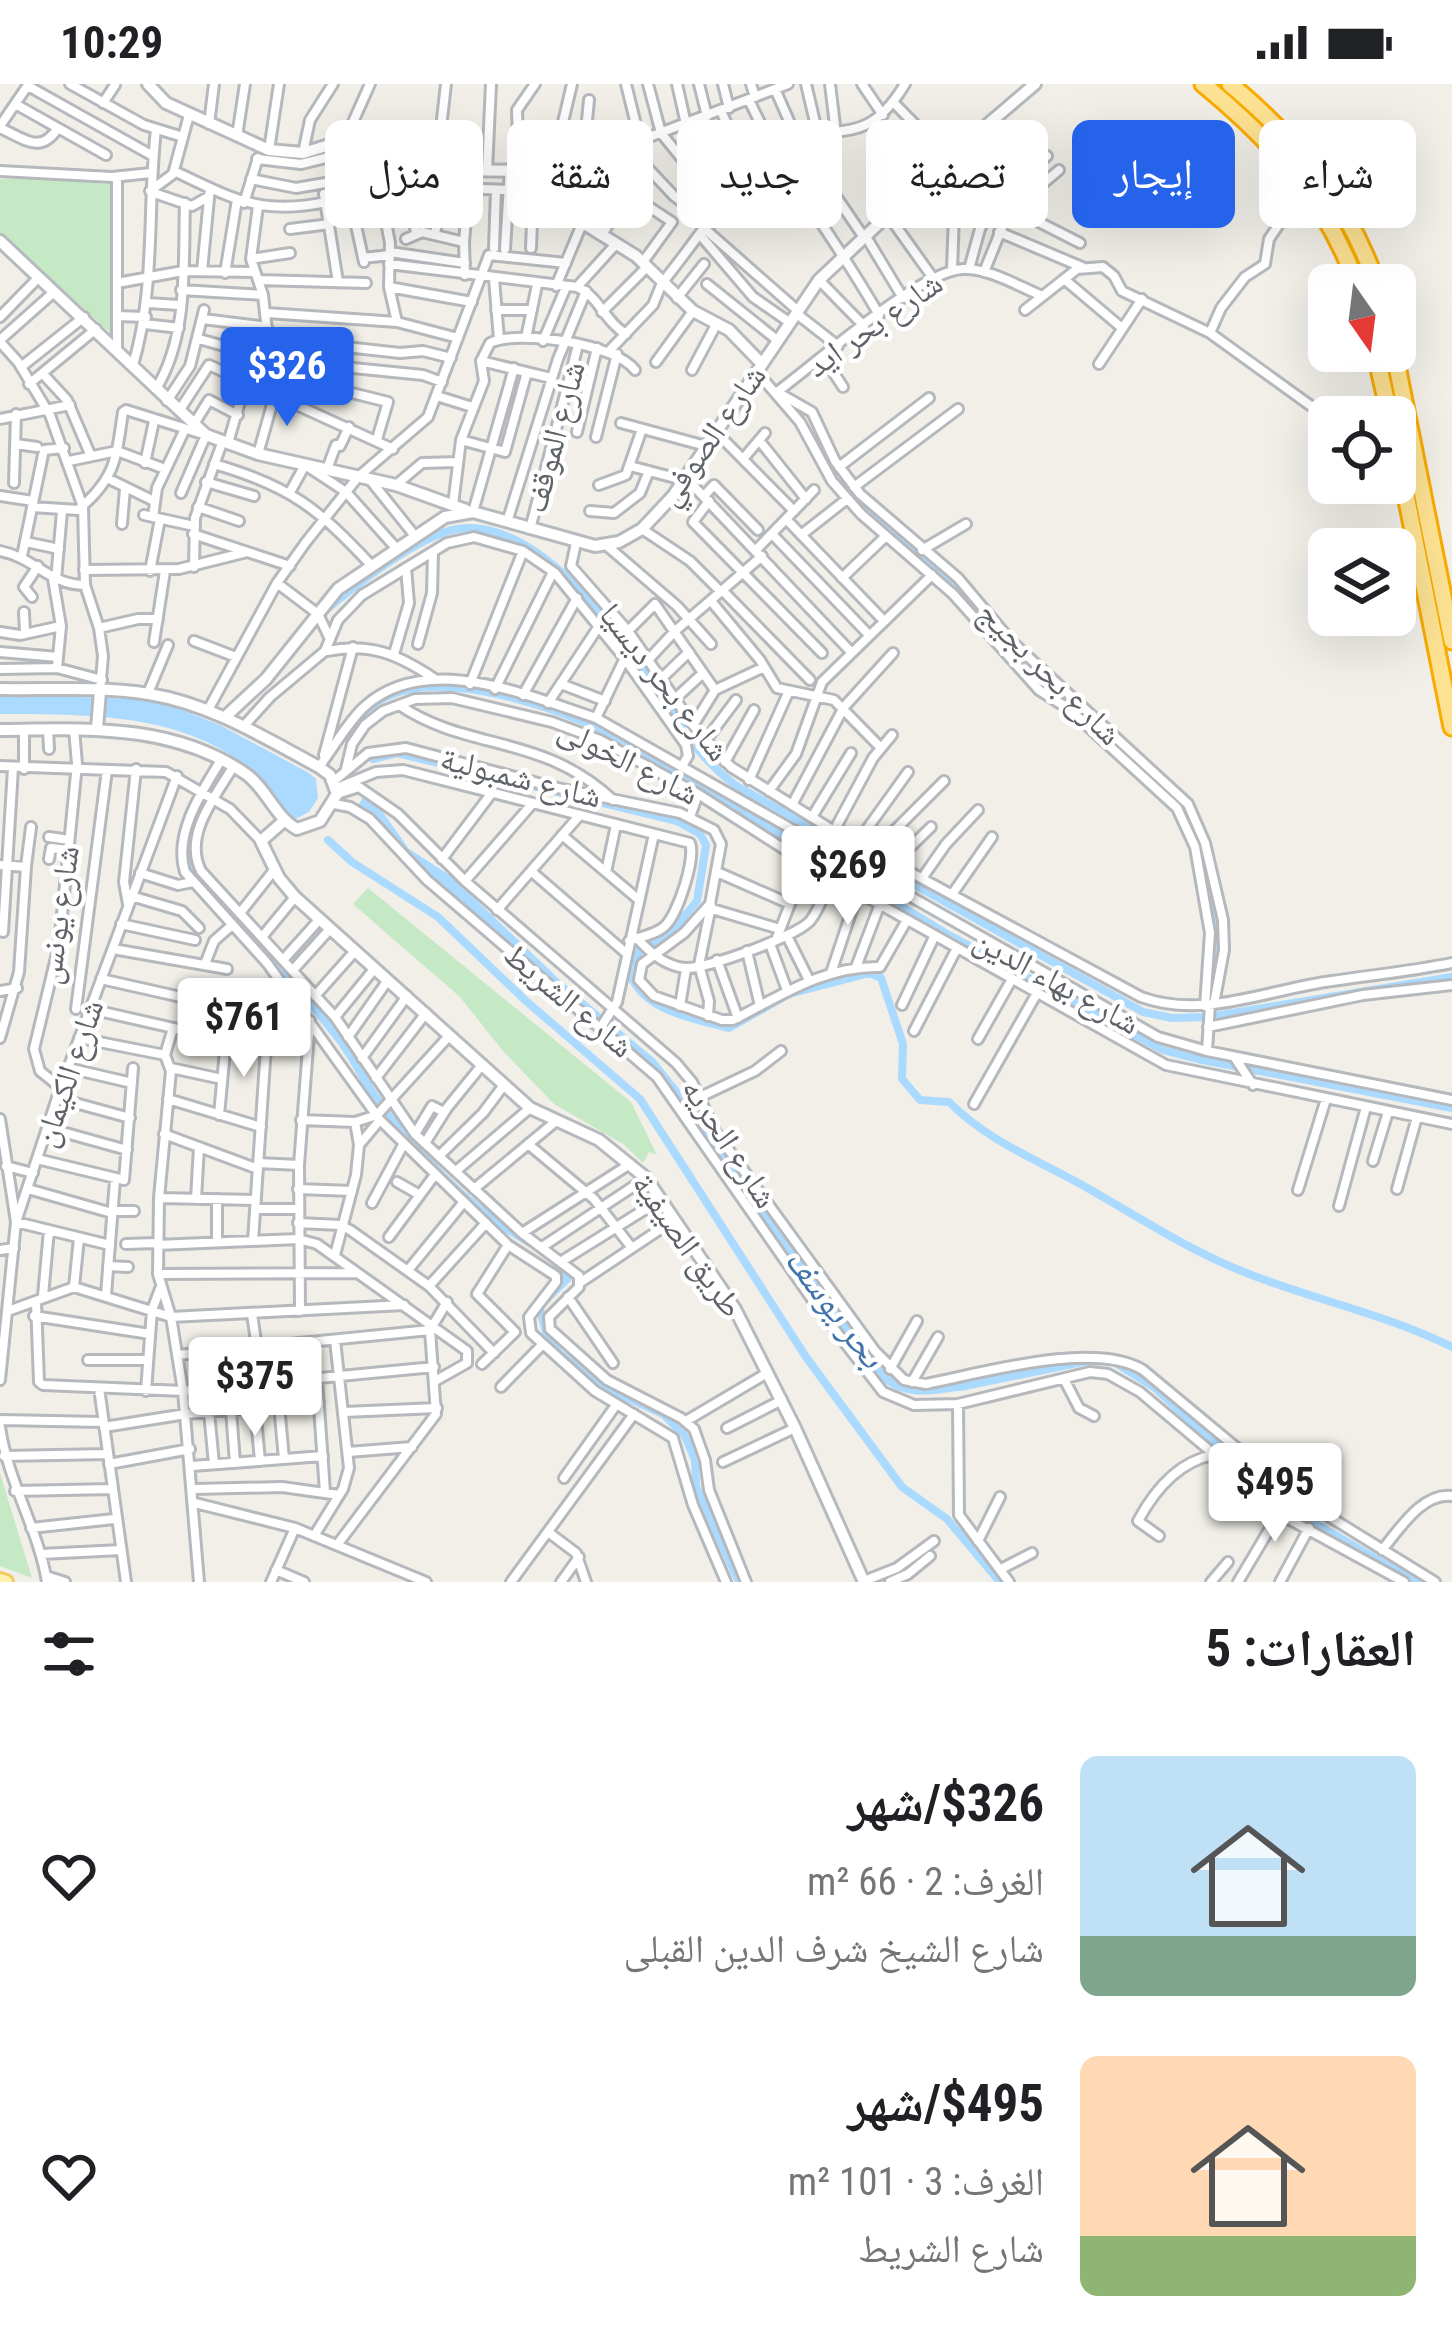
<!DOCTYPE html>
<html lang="ar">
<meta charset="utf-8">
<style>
:root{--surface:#fff;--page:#f2f2f2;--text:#202124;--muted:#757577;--accent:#2563eb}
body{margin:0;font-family:"Roboto Condensed","Noto Naskh Arabic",sans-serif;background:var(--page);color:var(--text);direction:rtl;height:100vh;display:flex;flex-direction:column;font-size:45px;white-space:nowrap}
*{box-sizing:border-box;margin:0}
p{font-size:39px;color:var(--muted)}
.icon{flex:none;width:66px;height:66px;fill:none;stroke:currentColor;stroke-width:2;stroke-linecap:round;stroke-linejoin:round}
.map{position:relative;height:1498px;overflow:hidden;direction:ltr}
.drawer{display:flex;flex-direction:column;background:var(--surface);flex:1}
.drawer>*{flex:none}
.top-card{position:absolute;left:36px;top:36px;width:1380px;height:108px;direction:rtl;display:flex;gap:24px}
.needle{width:78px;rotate:166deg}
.fabs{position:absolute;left:1308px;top:180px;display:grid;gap:24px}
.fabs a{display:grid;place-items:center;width:108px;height:108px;border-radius:18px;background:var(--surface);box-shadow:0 12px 48px #0002;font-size:60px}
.price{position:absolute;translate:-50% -102px;padding:0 27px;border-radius:12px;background:#fff;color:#222;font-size:39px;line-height:78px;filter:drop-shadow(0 3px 6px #0008)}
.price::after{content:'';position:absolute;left:50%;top:72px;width:36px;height:27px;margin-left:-18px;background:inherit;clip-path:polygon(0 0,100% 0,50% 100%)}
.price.active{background:var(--accent);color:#fff}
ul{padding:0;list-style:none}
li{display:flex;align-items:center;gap:36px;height:300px;padding:0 36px}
li span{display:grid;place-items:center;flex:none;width:336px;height:240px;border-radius:18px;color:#555}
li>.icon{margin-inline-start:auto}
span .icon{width:144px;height:144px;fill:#fffc;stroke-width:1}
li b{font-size:51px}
h2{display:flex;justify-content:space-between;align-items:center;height:144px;padding:0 36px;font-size:51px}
.chip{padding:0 42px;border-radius:18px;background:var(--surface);box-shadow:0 12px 48px #0002;font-size:42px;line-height:108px}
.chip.active{background:var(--accent);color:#fff}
.status{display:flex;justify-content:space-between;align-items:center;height:84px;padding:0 60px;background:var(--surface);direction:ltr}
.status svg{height:33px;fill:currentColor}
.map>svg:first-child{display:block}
.green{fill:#c5e8c5}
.water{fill:#aadaff}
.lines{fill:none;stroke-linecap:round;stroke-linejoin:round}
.canal{stroke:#aadaff;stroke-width:8}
.street-casing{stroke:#b5b8bc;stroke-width:14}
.secondary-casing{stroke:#b6babf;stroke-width:16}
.primary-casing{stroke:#f2c960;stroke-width:18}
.highway-casing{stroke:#f9ab00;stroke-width:21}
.street{stroke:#fff;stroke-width:8}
.secondary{stroke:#fff;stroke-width:10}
.primary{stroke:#fff2af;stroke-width:12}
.highway{stroke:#fde293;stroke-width:15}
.labels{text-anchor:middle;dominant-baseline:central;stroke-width:9;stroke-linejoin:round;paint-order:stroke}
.street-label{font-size:33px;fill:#5f6368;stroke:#fff}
.water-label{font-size:36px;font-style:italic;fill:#4174aa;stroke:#fff}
</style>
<div class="status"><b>10:29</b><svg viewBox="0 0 49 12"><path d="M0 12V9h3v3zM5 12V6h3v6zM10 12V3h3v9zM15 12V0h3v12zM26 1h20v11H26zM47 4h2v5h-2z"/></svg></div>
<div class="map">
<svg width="1452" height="1498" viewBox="0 0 1452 1498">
<rect width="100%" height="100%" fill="#f1efe8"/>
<path class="green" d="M41,94L115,101L111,249L0,150V95Z
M368,804L631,1018L657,1071L649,1068L643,1079L623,1060L554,1020L503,967L460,913L353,820Z
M0,1389L32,1494L0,1482Z"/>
<path class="water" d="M0,610L156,616L220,641L309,689L316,695L318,714L309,728L291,737C281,723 271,704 258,692C187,627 89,631 0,630Z
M363,713L380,724L409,765L451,792L559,895L655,975L700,1031L830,1218L890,1291L914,1303L965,1296L968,1305C932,1311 904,1318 876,1292L736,1102L665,998L396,762L373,732L358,722Z"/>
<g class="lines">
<path class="canal" d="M860,421L954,500L1004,553
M326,526C355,501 420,451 457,445C542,432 632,563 670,626C689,656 706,679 735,701L1143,928L1172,934L1208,933L1452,893
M1023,572L1176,716C1204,753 1214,806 1218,852C1219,870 1213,891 1211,909
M346,652C357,637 369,621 386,613C449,582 578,630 635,662L947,850L1163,966L1197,975L1452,1024
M373,675L397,669L677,737L700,750L706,761L697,817L670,850L640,866L630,891C647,928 692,934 729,944L789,910L870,889L881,894L903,960L902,995L920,1016L949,1018C985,1054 1028,1072 1073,1096C1130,1127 1183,1164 1244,1188C1314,1216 1383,1229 1452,1263
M199,727C191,750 185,767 192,790C243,841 291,893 335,950C351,969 361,992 375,1012C415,1068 469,1125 530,1159
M328,756L352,778L438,833L526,917L640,1015L806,1273L902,1403L947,1435L1000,1498
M557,1177L568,1194L539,1222L547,1252L559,1269L602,1302L663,1330L685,1352L695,1376L696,1403L739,1498
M1119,1281L1154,1303L1241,1384L1311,1437L1416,1498
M960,1303L1092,1276"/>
<defs>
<path id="street" d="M70,0L144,41L183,53
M626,0L640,57
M648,0L661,49L723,125
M677,0L686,40
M699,0L707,32
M723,0L729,24
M751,0L755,13
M806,0L818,51
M830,0L836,50
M862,0L883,31
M28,2L153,72
M775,5L797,55L863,152
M749,16C784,92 838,158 879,231
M103,19L115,1
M894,19L948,74
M17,21L106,71
M721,27L741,71L753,86
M874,38L928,92
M690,39L718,81L739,103
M209,40L214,0
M0,42L28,1
M0,44C25,55 40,71 58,44
M368,45L390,159L389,203L397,238
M981,46L1022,92L1047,72
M349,47L370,0
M237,52L245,0
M627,62L674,112L711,140
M269,66L279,0
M340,68L364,178
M303,69L310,36L333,0
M257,75L301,80L371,63L458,104L509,106
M591,75L616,101L672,138L643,178
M583,77L589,16
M945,77L1013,125L1080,159
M437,79L446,0
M519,84L517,26L535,0
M0,87L112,93L151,89
M174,87C231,114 261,132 326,118
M487,87L491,0
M551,89L572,0
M251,95L296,104L331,98
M150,107L173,90L189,31
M151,108L192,122L208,113
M324,110L338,198
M415,114L411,92L419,69
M410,115L416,149
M244,119L258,74
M888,131L933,194
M329,133C354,124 419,108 441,119L435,150
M290,145L330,140
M706,146L797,226
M999,148L1082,183
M602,151L627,109
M865,151L903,214
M701,152L753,213L789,238
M406,155L422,148L464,158
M494,164L496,106
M531,164L533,113L547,92L788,0
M505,165L510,84
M390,168L465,179
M363,174L390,171
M251,175L290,169
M389,180L577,203C599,212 605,238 626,250
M969,185L980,145L996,114
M952,186L954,130L968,94
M202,187L210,104
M984,188L1008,129L1059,86
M225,189L237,116
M465,191L464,158L470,88
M494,195L499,255
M1064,195L1122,244
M259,196L366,199
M819,196L864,242
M117,199L183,187L255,188
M707,200L777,256
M556,202L582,140
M389,203L472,218
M577,203L616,160
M181,206L263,211
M1042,212C1018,202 989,184 963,185C921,186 815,280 777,308L812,328L835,377L860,410L958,494L1011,557L1188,720L1205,759L1223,836L1224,866L1214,920
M677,214L704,180
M148,219L179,221
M496,226H532
M1025,226L1077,185L1103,183L1114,192L1122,207L1210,249L1329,335
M602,228L647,183
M267,229L397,238L458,254
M797,230L838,262
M117,232L146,233
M0,233L39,193
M203,235L267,243
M145,240L179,244
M1210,249L1221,224L1245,193L1265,180L1269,155L1305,102
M265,254L400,269L423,267L451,274
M526,254L537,201
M199,255L256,271
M0,256L54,208
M543,257L566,203
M0,258L18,278L50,331L83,423L85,501L99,544L103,572L100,607
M117,266V93
M610,266L653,221L662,199C693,162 739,89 778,64C831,31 862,72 905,0
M824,274L843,303
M255,275L342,298L340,306L388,318L377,355
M481,277L490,259C519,245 616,260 635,286
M481,277L551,294
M656,278L693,227
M1099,280L1142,215
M133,281C156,204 147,125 156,45
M21,283L84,233
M353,284L423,291L442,298
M692,286L717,239
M757,288L800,338L832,397L861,430L953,510L1039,606L1069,625L1177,724L1195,763L1210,849L1205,922
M43,290L67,316L90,370
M29,300L96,245
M156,305C189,251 183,181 185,119
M437,312L472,323
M167,317L190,282L204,226
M179,327L209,281L393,365
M0,335L70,321
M621,339L706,362
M194,340L209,316L238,331
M577,348L597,264
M716,348L794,427
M596,353L617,270
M461,356L505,368L527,288
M759,356L806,415
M228,359L246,297L267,247L263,211L251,175L258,122
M16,360L37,363
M258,370L275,310
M743,375L765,349
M69,377L117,367L165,385
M145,379L154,337
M214,380C290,402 318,424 371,481
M630,382L683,396
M839,383L929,314
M327,385L336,361L340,362L349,343
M685,393L851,568
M109,395L154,417
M371,397L415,452
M206,398L254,412
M14,399L16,330
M396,401L422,379L457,378
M599,401L626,391L642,345
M854,403L958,325
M289,410L305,381L346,408L396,464
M0,412L33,417
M704,412L714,401L758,446
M709,417L693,438L822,569
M453,421L461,356L484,297L481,277
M32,423L78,426C116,394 116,375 123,328L126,326L206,351L181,409
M198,423L239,437
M590,427L614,429L640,409L649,387
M473,428L514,284
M144,431L194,442
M153,433L157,404L185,345
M786,435L884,537
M507,438L558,275L586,207
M122,440L125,405
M530,445L578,261
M642,445L690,477L721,508
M193,450L290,482
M772,450L869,551
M801,451L847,415
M26,458L59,465
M576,459L571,482L628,547L693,641L731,683L834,747L1141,913C1204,936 1269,905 1332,897C1373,891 1412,887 1452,879
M606,461L677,522L711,560
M757,465L814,406
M922,466L966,440
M0,467C36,474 49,501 85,501
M22,472L44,366L64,364
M194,483L195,434L222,359
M84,486L179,485L247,468
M150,487L160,435
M842,494L886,452
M53,495L61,542L57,584
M56,496L62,427
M277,499L318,530L329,553
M723,507L810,596
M32,513L24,503L38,482
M711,517L760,576L777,604L834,616L881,664
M24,528L25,548
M99,544L138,535H158
M628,547L655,520L715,606
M0,548L20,551L61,542
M194,557L236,573
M154,558L165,487
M418,560L432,509L433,469
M327,567C371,558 399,571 435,595
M0,568L58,573
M394,570L409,519L406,484
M648,576L675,547L762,472
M0,585L57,584L102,596
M662,594L689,568
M470,600L523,467
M561,600L605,617
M495,605L553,488
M148,609L168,561
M523,611L577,514
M676,614L703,589
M548,619L599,542
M399,621C469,668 541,649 613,716
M844,623L893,569
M208,626L277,499L306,458L358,393L428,333L489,171L566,179
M596,634L624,576
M694,640L715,606L764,583
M243,643L270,613L325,567L338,536L362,511L447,459L474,453L523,467L555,489L625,575L686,661L688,672L682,682
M48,645L49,665
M24,646V685
M706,656L736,616
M324,671L353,563
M221,676C202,707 173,750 185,788L267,879L380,1036L508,1161L556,1192V1198L529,1233L531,1249L595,1307L673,1354L693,1421L726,1498
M725,678L754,626
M0,682L166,688L230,725L261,757
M233,683C215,713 183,751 201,787L335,933L415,1050L522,1149L579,1192V1203L549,1233L550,1245L607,1296L681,1334L694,1345L705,1376L709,1406L746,1498
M319,683C334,663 347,639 364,623C427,566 528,612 596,634L1158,953L1207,967L1452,1016
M346,685L352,660L365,641L383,627L415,615L452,614L552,638L600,656L698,710L806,779L1166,981L1452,1040
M749,696L788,609
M334,697L368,669L406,664L553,703L680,729L714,746L721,760L710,820L684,849L642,880L639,896L654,912L722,936H733C781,912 823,882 880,883L907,836
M337,704L376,688L403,686L690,759C696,774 678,830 665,842C657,850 640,853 629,857
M769,707L796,670L822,598L932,491
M337,710L359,703L398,730L465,797L676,979L692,998L715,1047L875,1267L904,1296L926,1300C982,1289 1095,1256 1143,1286L1291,1409L1435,1498
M334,720L350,723L370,735L427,796L657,993L821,1228L883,1308L914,1321L958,1320L1090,1288L1108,1290L1140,1308L1265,1413L1283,1432L1404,1498
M792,721L844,623
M690,733L698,710
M812,733L851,669
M834,747L873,674L892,651
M562,751L639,816
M49,753L69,756
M857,759L908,688
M873,768L944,697
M49,775L51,764L68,766
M442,775L491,710
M894,779L931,743
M0,781L26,783L19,888L0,954
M26,782L31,743
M532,788L626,869
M606,788L616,741
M717,788L790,820
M140,789L178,801L193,798
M923,793L946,760L978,726
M465,797L532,720
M953,809L992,753
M131,812L182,827L199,844
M128,820L124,798L136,685
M712,825L780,845
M497,826L579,732
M240,829L275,785
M121,840L195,856
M3,848L13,684
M787,852L809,896
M262,853L295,813
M637,854C649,868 666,882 685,884C704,886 797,852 810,837C820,825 825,807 832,793
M776,856L806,779
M770,860L787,906
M113,865L227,885
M747,867L760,922
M283,876L319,836
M717,876L738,934
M205,880L214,857L231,842
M856,883L880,820
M293,886L330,845
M831,889L858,808
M101,895L310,942
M0,907L17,904
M315,912L355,867
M902,921L935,851
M680,922L686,885
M76,925L107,686
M90,925L266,965
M708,932L709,917L699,881L711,822
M335,933L375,884
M601,943L617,918L654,750
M1208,943L1363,911L1452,901
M173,944L165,971L171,987L159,1114L158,1190L171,1233L183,1307L199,1498
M914,947L957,864
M348,953L388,896
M79,954L165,971
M978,955L1012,895
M1207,967L1210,921
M362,974L407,912
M1235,974L1253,1001
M68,984L132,999
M171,984L222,995
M376,994L426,929
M61,1004L40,987L34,965L59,861L77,680L74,645
M700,1013L755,987L781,967
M57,1014L130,1034
M168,1015L261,1043
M974,1020L1037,909
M219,1031L226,956
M0,1035L16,1138L110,1161
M301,1036L355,1038L377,1031L449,952
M48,1044L127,1066
M164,1050L258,1085
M415,1050L432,1022L444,1028
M425,1059L447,1024L482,981
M528,1060L594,1115L632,1164
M359,1061L380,1036
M440,1071L483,1029L504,1001
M37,1075L124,1096L133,984
M1373,1077L1388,1028
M258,1079L299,1081
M6,1082L33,1089
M456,1087L530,1024
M397,1098L420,1111
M28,1105L112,1129
M298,1105L352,1107
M474,1105L555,1038
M1397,1105L1417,1033
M1298,1106L1326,1015
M159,1114L256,1116
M196,1115L199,1063
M372,1119L403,1061
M1339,1122L1366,1023
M255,1125H298
M112,1127H134
M298,1139L340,1141L350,1146L429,1202L494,1269
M522,1149L630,1080
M389,1153L434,1092
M253,1157L268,933
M217,1158V1115
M126,1160L156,1159
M157,1161L298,1155L317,1160L467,1267V1279L435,1297
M542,1163L646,1094
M0,1166L14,1164
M335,1171L356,1091L359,1061L355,1038
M562,1177L660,1116
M108,1182L128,1183
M409,1185L463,1119
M158,1190L357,1189
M581,1198L674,1136
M429,1202L486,1139
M74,1203L79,1154
M106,1211L115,1096
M43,1212L49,1146
M568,1213L613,1279
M36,1218L39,1298L43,1301L183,1307L434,1283
M8,1227L74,1203L171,1233L404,1221
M300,1227L299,1081L310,937
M252,1230L257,1264
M34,1232L150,1250
M178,1271L430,1246
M88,1276H148
M482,1280L515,1248L477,1210L508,1161
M890,1285L917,1237
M317,1295L325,1408
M1064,1295L1079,1324L1094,1332
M0,1296L16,1138L57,1014L177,692
M912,1298L938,1253
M501,1303L542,1261
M99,1304L126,1498
M146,1307L152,1226L160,1205
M958,1320L959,1431L1009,1498
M279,1321L284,1375
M255,1323L260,1377
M231,1326L235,1379
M209,1328L214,1380
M344,1328L437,1324
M0,1336L103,1338
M686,1337L767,1289
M0,1343C8,1398 38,1444 47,1498
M104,1343L186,1330L319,1318
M727,1344L782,1316
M348,1368L412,1363
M4,1372L108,1370
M723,1378L795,1344
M109,1380L190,1365
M192,1382L323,1372
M564,1394L616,1321
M194,1405L282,1403L339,1411
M15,1407L113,1405
M195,1419L295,1444L426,1498
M31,1444L114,1435
M548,1448L576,1469L586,1498
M314,1452L343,1405L349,1384L335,1256
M1159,1452L1138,1437C1154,1407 1178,1378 1213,1371
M978,1457L1000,1413
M337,1461L436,1330L430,1246L447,1218
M1382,1466C1399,1446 1422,1408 1452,1412
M41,1470L121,1466
M1001,1485L1032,1469
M276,1486L304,1498
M46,1492L65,1498
M864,1497L897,1484L934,1457
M271,1498L295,1444
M511,1498L634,1330
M561,1498L579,1473
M890,1498L908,1490L930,1472
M1211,1498L1228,1478
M1238,1498L1291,1409
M1280,1498L1309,1444"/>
<path id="secondary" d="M148,0L166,19L269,66L303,69L326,62L349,48L368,45L453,86L531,87L543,95L578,136L636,172L693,227L729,246L761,279
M0,157L206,351L258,370L396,401L466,426
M0,605C49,606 101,602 149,610C211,620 265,654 319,683L330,691L337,710L320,737L297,745C275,733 267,705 246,690C172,639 86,645 0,646
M225,633L266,595L338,505L445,433L473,428L595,462L619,458L642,445L673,412L819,196L945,77L1035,0
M97,644L100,607
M285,736L261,757L279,794L295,813L530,1024L599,1056L646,1094L735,1225L795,1344L864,1498"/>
<path id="primary" d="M0,1496L6,1498"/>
<path id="highway" d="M1203,0C1272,57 1326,115 1357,201
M1230,0C1298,57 1347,116 1377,201
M1375,267L1390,333
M1394,267L1452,557
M1395,356L1452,643"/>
</defs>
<use href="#street" class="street-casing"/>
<use href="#secondary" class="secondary-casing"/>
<use href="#primary" class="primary-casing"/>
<use href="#highway" class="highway-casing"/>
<use href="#street" class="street"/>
<use href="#secondary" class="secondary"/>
<use href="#primary" class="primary"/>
<use href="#highway" class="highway"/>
</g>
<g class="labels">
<g class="street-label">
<text transform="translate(874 240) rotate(-35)">شارع بحر ايد</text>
<text transform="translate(711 351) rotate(-55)">شارع الصوفي</text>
<text transform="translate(554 353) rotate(-75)">شارع الموقف</text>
<text transform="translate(1050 589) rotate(45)">شارع بحر بجيج</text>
<text transform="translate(665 598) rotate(52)">شارع بحر ديسيا</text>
<text transform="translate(629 677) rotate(27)">شارع الخولى</text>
<text transform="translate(521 693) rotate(14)">شارع شمبولية</text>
<text transform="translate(58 831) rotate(-82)">شارع يونس</text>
<text transform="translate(1057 897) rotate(29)">شارع بهاء الدين</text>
<text transform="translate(569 916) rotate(40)">شارع الشريط</text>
<text transform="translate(68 989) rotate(-71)">شارع الكيمان</text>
<text transform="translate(730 1059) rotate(57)">شارع الحريه</text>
<text transform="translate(688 1161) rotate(55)">طريق الصيفية</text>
</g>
<g class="water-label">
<text transform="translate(835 1224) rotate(53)">بحر يوسف</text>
</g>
</g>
</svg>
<div class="fabs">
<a><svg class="needle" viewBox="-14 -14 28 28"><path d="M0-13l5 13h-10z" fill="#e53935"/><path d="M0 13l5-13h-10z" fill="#757577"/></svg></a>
<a><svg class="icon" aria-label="locate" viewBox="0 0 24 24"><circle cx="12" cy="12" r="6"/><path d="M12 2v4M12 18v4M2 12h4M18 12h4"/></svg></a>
<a><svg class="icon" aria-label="layers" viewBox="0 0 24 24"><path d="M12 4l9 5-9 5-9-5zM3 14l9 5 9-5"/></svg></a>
</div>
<b class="price active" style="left:287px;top:345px">$326</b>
<b class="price" style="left:848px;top:844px">$269</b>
<b class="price" style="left:244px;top:996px">$761</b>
<b class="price" style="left:255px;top:1355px">$375</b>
<b class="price" style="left:1275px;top:1461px">$495</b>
<div class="top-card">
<a class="chip">شراء</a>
<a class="chip active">إيجار</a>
<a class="chip">تصفية</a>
<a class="chip">جديد</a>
<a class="chip">شقة</a>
<a class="chip">منزل</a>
</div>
</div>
<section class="drawer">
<h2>العقارات: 5<svg class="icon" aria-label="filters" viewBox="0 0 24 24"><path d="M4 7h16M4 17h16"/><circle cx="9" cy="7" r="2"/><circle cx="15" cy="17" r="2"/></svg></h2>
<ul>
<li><span style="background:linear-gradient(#bfe0f5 75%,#7fa58c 0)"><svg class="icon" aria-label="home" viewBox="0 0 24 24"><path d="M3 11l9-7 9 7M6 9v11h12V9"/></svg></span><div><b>$326/شهر</b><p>الغرف: 2 · 66 m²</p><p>شارع الشيخ شرف الدين القبلى</p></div><svg class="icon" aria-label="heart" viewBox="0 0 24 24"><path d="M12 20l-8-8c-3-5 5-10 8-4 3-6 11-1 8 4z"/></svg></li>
<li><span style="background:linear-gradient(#ffd9b3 75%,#8fb573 0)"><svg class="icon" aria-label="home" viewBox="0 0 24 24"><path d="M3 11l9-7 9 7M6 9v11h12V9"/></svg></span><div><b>$495/شهر</b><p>الغرف: 3 · 101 m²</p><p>شارع الشريط</p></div><svg class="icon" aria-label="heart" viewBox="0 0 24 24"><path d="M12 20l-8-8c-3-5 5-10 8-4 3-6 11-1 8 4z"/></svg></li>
</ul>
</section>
